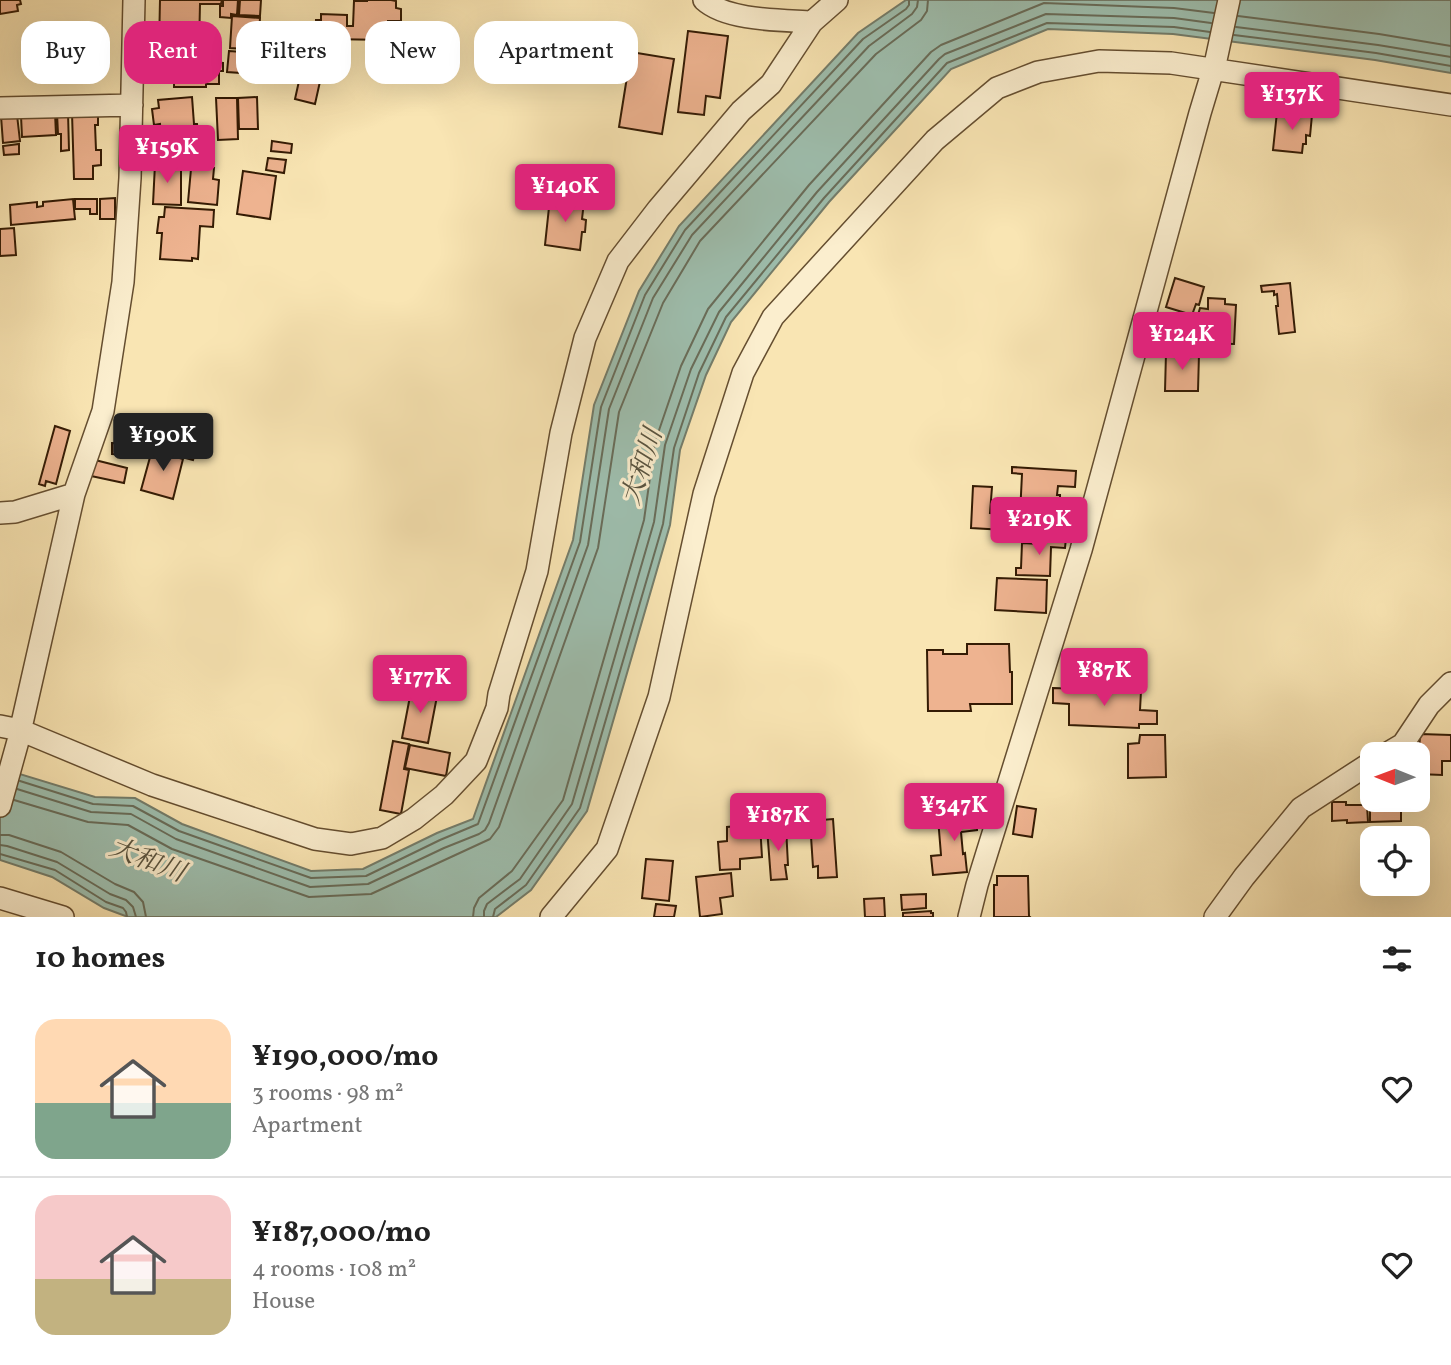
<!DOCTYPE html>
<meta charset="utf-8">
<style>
:root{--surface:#fff;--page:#f2f2f2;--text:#222;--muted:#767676;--line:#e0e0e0;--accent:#db2777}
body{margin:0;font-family:Vollkorn,"Noto Serif JP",serif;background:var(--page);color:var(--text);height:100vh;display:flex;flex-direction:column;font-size:26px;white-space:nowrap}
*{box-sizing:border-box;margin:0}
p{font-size:23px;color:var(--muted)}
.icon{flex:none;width:38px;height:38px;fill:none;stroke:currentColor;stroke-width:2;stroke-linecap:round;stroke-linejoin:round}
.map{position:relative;height:917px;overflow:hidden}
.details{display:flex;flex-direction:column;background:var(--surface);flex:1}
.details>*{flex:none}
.top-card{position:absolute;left:21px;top:21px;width:700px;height:63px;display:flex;gap:14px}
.needle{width:46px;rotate:271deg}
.controls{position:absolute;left:1360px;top:742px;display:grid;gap:14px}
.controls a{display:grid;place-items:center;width:70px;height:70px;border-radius:14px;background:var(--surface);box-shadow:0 7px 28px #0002;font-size:35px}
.price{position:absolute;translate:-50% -60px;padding:0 16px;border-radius:7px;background:var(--accent);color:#fff;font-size:23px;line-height:46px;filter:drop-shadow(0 2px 4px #0008)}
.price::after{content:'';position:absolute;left:50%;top:42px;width:21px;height:16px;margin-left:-10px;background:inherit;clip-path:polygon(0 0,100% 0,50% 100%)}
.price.selected{background:#222;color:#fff}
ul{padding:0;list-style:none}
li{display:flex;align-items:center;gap:21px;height:175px;padding:0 35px}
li+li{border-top:2px solid var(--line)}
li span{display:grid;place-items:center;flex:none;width:196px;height:140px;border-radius:21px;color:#555}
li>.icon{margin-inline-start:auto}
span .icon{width:84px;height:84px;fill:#fffc;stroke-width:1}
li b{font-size:30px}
h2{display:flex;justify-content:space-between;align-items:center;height:84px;padding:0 35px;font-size:30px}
.pill{padding:0 24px;border-radius:21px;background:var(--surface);box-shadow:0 7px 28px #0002;font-size:24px;line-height:63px}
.pill.selected{background:var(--accent);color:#fff}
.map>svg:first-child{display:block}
.water{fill:#9ebfaf;stroke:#747d6b;stroke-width:2}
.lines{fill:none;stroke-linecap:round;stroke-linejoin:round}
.shore{stroke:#696d5a;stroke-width:2}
.building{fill:#eeb390;stroke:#341b04;stroke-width:2}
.street-casing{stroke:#654e30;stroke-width:24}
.street{stroke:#fbeece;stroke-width:21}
.labels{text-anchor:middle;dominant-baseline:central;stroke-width:6;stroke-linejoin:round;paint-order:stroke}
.water-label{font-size:26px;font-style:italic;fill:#595440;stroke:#fbeece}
</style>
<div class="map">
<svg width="1451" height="917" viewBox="0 0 1451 917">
<rect width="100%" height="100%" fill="#f9e5b3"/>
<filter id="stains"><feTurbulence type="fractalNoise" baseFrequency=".00286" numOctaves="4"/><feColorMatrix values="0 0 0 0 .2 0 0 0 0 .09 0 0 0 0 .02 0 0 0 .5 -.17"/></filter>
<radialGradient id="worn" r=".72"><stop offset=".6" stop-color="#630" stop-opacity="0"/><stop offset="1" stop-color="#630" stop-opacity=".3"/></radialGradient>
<path class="water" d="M906,0H1451V73L1375,60L1173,34L1048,29L951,69L829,202L731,322L706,375L680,450L670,525L587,811L531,890L496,917H128L104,908L52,877L0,860V768L95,797L135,798L182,824L311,871L363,869L437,833L473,819L573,540L594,405L639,291L679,226L858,33Z"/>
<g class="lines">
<path class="shore" d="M1238,16L1379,34L1451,46
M1236,27L1378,45L1451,57
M1234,35L1376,53L1451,66
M20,781L93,804L133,806L179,831L311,878L366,876L440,840L478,824L580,542L601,407L645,295L685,230L863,39L906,9L909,5V0
M17,789L91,812L131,814L176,839L310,887L368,884L444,848L479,834L485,830L489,823L588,545L609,409L653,298L692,235L869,46L912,14L917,7L918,0
M14,800L88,822L128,825L172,849L309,897L371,894L490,839L499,827L598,548L619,412L663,303L700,241L876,54L921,20L927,11L928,0
M0,835H9L61,852L115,884L134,892L143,902L146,917
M0,845L7,846L57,862L110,894L126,900L133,907L136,917
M0,854L55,870L106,902L123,908L126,912L127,917
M473,917L474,908L479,898L512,871L563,800L644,520L655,442L681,366L708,309L809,185L931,52L941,45L1044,3L1174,8L1214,13
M484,917V911L487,904L520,879L572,804L654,522L665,445L691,369L719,312L817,192L939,59L945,54L1046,14L1174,18L1211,23
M493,917L495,909L526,885L580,808L663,524L674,448L699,373L726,317L824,198L947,63L1047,23L1174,27L1210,32"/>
</g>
<path class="building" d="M0,0H20L21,4L17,5L18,11L0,14Z
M160,0H222L221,4H200L199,49L159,48Z
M223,0H238L237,15L231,14V18L220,17V6H223Z
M240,0H261L260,16L239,15Z
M367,0H391L396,1V8L401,9V21H388L387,40L329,39V36H316V20H321V14L347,15V26H353L354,1H367Z
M232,16L260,18L258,50L230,48Z
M688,31L728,36L720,98L706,96L704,115L678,112Z
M229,51L282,55L281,60L271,59L270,75L227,72Z
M167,52L212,53V62L223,63V71H219V84H206V87H174V69H172V61H167Z
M631,52L674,59L662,134L619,127Z
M305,54L323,59L321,67L323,68L315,104L295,99Z
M192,97L194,124H197L199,145L162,149L160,124L154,125L152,109L159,108L158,100Z
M257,97L258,129H239L238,98Z
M216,98H237L238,139L218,140Z
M68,112L69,150L61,151V134H58L57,113Z
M98,112V125H95L96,150H101V165L93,166V179H74L72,113Z
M1277,112L1312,115L1310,136L1306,135V144H1303L1302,153L1273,150Z
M55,113L56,135L22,137L21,116Z
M17,115L20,141L3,143L1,116Z
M272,141L292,144L291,153L271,151Z
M19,144V154L4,155L3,146Z
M268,158L286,160L284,173L266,170Z
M155,164L181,166V205L153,204Z
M193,166L214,168L213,179L219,180L217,205L188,202L191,169H193Z
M243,171L276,176L270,219L237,214Z
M115,198V219H100V199Z
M550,198L584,202L582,219L586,220L585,232H582L580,250L545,245Z
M73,199L75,219L11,225L10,205L37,202V207L43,206V202Z
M75,199H97V214H90V209H75Z
M165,207L214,210L213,227L200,226L198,259L192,258V261L160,259L162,233H157L159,217H164Z
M14,228L16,255L0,256V229Z
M1175,278L1204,287L1199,305L1196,304L1192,315L1166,307Z
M1290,283L1295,332L1279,334L1276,306H1278L1277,294L1274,295V291L1262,292L1261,286Z
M1208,298L1225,299V304L1236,305L1234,344L1200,343L1201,324L1198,323V315L1200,308L1208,309Z
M1166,353L1199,354L1198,391H1165Z
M55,426L70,431L56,484L46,481L45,486L39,484Z
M192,434L200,436L193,460L178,456L184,436L191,438Z
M112,443L130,444V455L112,454Z
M167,446L178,448L176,457L183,459L173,499L141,490L152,450L165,453Z
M95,460L127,468L124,483L91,476Z
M1012,467L1076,471L1075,487L1058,486L1057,495H1060V504H1056L1055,533L971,528L973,486L992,487L990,513L1020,515L1022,474L1012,473Z
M1039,537L1066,538L1065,548L1051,547L1050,576L1016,575V568H1021L1022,543L1039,544Z
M997,578L1047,580L1046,613L995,610Z
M967,644H1009L1010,672H1012V704H970L971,711H928L927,650H943V654H967Z
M412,686L438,691L428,743L402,738Z
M1053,688L1141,691L1140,710L1157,711V724H1139V728L1069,725V704L1053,703Z
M1420,734L1451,735V761H1442V775L1418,774Z
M1140,735H1165L1166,777L1128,778V744L1139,743Z
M393,741L409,744L404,769L409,770L401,814L380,810Z
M410,745L450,753L446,776L405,768Z
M1370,790H1372V800H1406L1401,801V821L1370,822Z
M1332,802H1346V805H1367L1368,822L1347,823V820L1332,821Z
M1017,806L1036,809L1032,837L1013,834Z
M984,814L985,825L977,826V830L961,832L963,854L965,853L967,872L933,875L931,856L941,855L938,818Z
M833,819L837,877L818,878V866L813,867L810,821Z
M760,824L762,857L740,859V869L720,870L718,842L727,841V827Z
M786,827L788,865H785L787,879L771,880L767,828Z
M646,859L673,861L669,901L642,898Z
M731,873L733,896L720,898L722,914L700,917L696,877Z
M997,876H1028L1029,916L1030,917H994V885H997Z
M926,894V908L902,910L901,895Z
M884,898L885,917H865L864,899Z
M656,904L676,906L674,917H654Z
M931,911V913H933V917H903V913Z"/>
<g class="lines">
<defs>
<path id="street" d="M704,0C727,21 782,20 812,22
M0,108L132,105
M0,513L15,512L74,494
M0,726L20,730L152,785L315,839L351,844L382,838L414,819L444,795L476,761L497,708L499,694L537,571L561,433L585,338L618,261L658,209L741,111L771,84L812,22L837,0
M1386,754L1403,744L1429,705L1451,683
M0,806L18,741L74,494L103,411L123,282L130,178L134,0
M0,898L63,917
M551,917L607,849L659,697L704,494L743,373L773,317L935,140L997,88L1038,72L1099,61L1171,63L1451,105
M969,917L977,885L1081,550L1200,113L1216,60L1229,0
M1215,917L1244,877L1301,808L1372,762"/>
</defs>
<use href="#street" class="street-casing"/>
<use href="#street" class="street"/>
</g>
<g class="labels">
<g class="water-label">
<text transform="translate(643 467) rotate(-72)">大和川</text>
<text transform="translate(147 861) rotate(21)">大和川</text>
</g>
</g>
<rect width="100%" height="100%" filter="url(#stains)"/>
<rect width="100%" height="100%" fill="url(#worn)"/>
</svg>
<div class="controls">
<a><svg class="needle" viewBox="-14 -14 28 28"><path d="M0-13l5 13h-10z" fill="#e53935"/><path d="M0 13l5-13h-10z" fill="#767676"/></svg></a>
<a><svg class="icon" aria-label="locate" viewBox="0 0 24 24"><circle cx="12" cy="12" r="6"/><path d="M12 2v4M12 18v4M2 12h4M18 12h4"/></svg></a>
</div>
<b class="price" style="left:1292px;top:132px">¥137K</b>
<b class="price" style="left:167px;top:185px">¥159K</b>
<b class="price" style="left:565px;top:224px">¥140K</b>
<b class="price" style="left:1182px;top:372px">¥124K</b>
<b class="price selected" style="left:163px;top:473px">¥190K</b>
<b class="price" style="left:1039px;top:557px">¥219K</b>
<b class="price" style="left:1104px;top:708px">¥87K</b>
<b class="price" style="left:420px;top:715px">¥177K</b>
<b class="price" style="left:954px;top:843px">¥347K</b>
<b class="price" style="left:778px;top:853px">¥187K</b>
<div class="top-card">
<a class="pill">Buy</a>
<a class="pill selected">Rent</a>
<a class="pill">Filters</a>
<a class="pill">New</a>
<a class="pill">Apartment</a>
</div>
</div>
<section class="details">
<h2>10 homes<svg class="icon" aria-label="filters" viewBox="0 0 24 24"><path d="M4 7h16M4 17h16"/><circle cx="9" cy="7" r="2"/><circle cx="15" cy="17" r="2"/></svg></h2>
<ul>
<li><span style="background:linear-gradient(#ffd9b3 60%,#7fa58c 0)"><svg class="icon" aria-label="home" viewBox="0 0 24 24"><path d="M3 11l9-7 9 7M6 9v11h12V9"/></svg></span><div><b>¥190,000/mo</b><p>3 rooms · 98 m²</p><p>Apartment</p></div><svg class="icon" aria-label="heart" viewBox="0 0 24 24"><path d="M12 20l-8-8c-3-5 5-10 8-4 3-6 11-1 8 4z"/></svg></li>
<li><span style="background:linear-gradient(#f6c9c9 60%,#c2b280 0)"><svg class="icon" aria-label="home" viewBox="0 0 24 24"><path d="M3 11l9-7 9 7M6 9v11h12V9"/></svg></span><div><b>¥187,000/mo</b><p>4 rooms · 108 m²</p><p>House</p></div><svg class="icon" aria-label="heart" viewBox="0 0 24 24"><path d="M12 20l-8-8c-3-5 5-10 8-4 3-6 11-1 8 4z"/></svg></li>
</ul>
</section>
